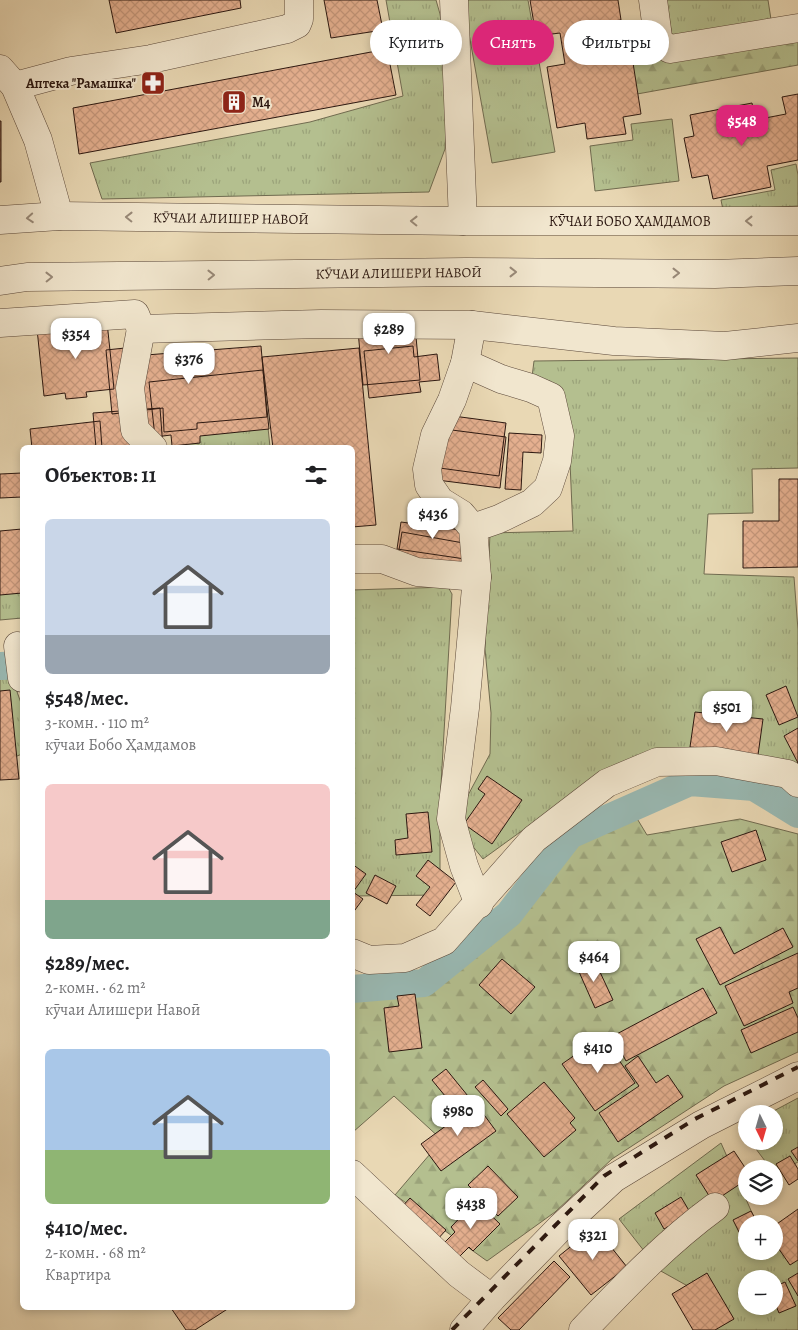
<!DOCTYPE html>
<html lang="ru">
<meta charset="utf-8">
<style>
:root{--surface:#fff;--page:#f2f2f2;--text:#202124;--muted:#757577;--accent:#db2777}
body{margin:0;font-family:Alegreya,serif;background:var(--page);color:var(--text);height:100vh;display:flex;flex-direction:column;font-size:19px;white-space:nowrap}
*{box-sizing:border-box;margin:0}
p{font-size:16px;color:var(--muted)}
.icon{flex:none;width:28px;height:28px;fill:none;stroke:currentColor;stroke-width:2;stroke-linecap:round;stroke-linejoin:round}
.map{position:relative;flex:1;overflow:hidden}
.sheet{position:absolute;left:20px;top:445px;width:335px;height:865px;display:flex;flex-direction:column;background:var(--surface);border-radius:8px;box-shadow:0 2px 8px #0003}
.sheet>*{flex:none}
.banner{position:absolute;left:370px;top:20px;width:352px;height:45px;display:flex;gap:10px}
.needle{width:32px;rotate:175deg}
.fabs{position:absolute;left:738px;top:1105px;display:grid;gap:10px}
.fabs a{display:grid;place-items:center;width:45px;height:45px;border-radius:50%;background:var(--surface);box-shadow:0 2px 8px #0003;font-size:25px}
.price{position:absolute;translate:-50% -42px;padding:0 11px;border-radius:10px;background:#fff;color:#222;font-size:16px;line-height:32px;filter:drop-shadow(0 1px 2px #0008)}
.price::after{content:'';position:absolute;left:50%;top:30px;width:15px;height:11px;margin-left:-8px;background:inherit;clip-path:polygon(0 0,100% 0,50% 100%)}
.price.selected{background:var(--accent);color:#fff}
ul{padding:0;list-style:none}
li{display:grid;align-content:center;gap:10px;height:265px;padding:0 25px}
li span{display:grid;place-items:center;height:155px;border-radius:8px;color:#555}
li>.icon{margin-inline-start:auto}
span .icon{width:90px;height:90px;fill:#fffc;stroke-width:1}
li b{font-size:21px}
h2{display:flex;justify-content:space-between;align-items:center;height:60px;padding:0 25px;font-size:21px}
.pill{padding:0 18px;border-radius:22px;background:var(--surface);box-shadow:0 2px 8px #0003;font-size:18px;line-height:45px}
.pill.selected{background:var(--accent);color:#fff}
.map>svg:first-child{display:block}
.forest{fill:url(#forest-firs);stroke:#706b50}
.park{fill:url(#park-tufts);stroke:#706b50;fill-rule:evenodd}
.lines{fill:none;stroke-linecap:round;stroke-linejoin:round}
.canal{stroke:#99b9b3;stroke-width:28}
.building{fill:url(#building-cross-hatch);stroke:#2b1710}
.minor-casing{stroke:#5a4739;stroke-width:29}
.minor{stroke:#f1e6ce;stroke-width:28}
.rail{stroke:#2b1710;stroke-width:4;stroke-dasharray:9 9;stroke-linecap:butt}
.oneway{stroke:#988978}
.labels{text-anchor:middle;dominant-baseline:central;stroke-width:4;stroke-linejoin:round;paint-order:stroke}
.poi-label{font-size:14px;font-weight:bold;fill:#2b1710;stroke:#f1e6ce;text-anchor:end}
.street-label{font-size:14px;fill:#2b1710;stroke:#f1e6ce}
</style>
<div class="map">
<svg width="798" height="1330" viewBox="0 0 798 1330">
<defs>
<pattern id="forest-firs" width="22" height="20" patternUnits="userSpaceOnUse" patternTransform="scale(1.25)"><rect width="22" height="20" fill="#b4bf8f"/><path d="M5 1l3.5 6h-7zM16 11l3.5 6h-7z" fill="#9ba37a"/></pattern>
<pattern id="park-tufts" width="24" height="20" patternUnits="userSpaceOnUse" patternTransform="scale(1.25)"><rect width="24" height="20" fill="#b4bf8f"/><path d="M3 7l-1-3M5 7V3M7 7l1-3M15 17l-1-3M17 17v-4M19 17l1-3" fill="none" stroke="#9ba37a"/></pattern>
<pattern id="building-cross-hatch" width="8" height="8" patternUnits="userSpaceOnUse" patternTransform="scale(1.25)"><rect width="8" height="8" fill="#e5b090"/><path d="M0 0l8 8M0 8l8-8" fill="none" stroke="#c5977b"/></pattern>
</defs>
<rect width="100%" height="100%" fill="#e9d8b4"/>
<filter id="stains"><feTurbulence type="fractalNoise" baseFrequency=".004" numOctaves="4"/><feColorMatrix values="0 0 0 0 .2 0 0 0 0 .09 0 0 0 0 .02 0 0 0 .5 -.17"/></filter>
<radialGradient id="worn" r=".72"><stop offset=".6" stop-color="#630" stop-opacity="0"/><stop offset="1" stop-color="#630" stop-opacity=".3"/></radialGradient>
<path class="forest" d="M798,30V65L626,96L620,60Z
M630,807L647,835L740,819L798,834V1052L724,1086L612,1159L555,1212L487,1261L395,1195L442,1140L394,1096L353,1132V996L435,987L514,922L577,842Z"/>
<path class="park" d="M386,0H436L440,14L449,72L445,149L429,192L102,199L90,163L310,122L403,96Z
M463,0H528L555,152L492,163Z
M666,0H768L772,26L673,42Z
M672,119L679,181L595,191L590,146L633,140L631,124Z
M796,164L798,175V206L723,210L721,200L775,190L771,170Z
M798,358V468L752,469L753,513L708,514L704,574L794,577L798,630V772L655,751L523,830L483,859L467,839L459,812L490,754L491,713L485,649L490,533L573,531L568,416L532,377L534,361Z
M267,418L270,447H178L177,435Z
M0,546L22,567V618L0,620Z
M448,587L452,594L440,802V895L353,896L352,590Z
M0,676L13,680L22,706V754L0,763Z
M798,1098V1162L775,1174L774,1169H771L750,1141H774V1114H768Z
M721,1143L757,1224H746V1251H774V1245L796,1240L798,1245V1330H708L727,1308L659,1270L619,1219ZM746,1279H774V1306H746Z"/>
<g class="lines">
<path class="canal" d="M0,666L22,665
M352,989L424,983L509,914L570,835L690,782L754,787L798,814"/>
</g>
<path class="building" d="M109,0H240L241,8L116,33Z
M324,0H377L383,30L331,38Z
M530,0H618L621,20L604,22L609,53L631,50L641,114L623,117L626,134L587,139L585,123L557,128L547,67L565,64L560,33L536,36Z
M387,49L396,95L79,154L73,108Z
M798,94V160L767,166L771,187L713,199L708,175L692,178L684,138L694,136L690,115L752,103L755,120L786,114L782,97Z
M0,121H1V182H0Z
M107,322L114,389L86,392L87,397L66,399L65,393L44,396L37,329Z
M415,326L420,380L363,385L358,331Z
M144,346L146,355L261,346L267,417L197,423V429L164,432L163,408L112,414L106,350Z
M413,346L414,357L437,354L440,380L419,382L421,392L369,398L364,351Z
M359,348L376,525L352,527V448H273L262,357Z
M263,370L269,429L200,436V443L172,446L171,435L155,437L149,382Z
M160,408L163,448H96L93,413Z
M438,414L506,423L499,476L432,467Z
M100,421L102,448H32L30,429Z
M444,429L506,437L500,488L437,480Z
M509,433L542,435L541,453L523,452L521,490L505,489Z
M22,473V497L0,498V474Z
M779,479H798V567L743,568V521H779Z
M401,522L468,531L465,559L397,549Z
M22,529V593L0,595V531Z
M402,532L469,544L465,568L398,556Z
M786,686L798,717L779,725L766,695Z
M10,690L19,779L0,780V691Z
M695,712L763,719L758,755L690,747Z
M798,728V763L784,736Z
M487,776L522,800L492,844L464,824L485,794L478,789Z
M428,812L432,852L396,855L395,840L408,838L406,814Z
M756,830L766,860L732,872L721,842Z
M428,860L456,882L430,916L416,905L430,887L416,876Z
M352,864L366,874L353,892L363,899L352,914Z
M375,875L396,886L387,904L366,893Z
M720,927L734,954L783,928L793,947L720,985L696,939Z
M798,953V988L789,992L793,1003L744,1026L725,986Z
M593,957L613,1000L595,1008L576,965Z
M502,959L535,987L511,1014L479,985Z
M703,988L717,1013L626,1061L613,1036Z
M415,994L422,1048L389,1052L384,1008L399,1006L397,996Z
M793,1007L798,1018V1032L751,1053L741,1030Z
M602,1036L635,1083L595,1111L562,1064Z
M638,1056L656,1083L668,1075L683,1097L618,1142L599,1113L639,1086L625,1066Z
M446,1069L472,1101L459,1113L432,1080Z
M483,1080L508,1109L501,1116L475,1087Z
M544,1082L575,1118L570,1123L576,1130L544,1157L507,1114Z
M476,1104L496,1131L441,1171L421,1144Z
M798,1147V1161L791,1151Z
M734,1151L746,1169V1180L713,1202L696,1175Z
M790,1156L798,1169V1179L789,1185L776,1164Z
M488,1166L518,1197L498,1216L468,1185Z
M681,1197L691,1214L664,1229L655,1213Z
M410,1198L446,1230L436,1241L400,1209Z
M476,1201L500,1224L473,1251L469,1247L459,1257L444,1243L455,1232L451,1227Z
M798,1209V1260L790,1265L774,1242V1226Z
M751,1211L758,1224H746V1243L745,1244L733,1220Z
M595,1227L627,1267L591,1295L559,1256Z
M554,1261L570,1277L519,1330H511L498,1318Z
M707,1273L734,1319L715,1330H693L672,1294Z
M798,1273V1296L788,1279Z
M785,1282L796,1306L779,1313L774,1301V1287Z
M171,1308H229L195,1330H186Z"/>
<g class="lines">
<defs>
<g id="minor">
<path d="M454,0L463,221"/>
<path d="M653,0L658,37L660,43L670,49L798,28"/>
<path d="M0,69L15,86L38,140L59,216"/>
<path d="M15,86L71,71L151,59L287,29L297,24L299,19V0"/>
<path id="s1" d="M0,220L59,216L463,221H798"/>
<path id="s2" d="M0,281L27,277L466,272L715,274L798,271"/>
<path d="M0,323L135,314L141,329L321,324L472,325L614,341L725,346L798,338"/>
<path d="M472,325L465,363L452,400L435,435L427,469L429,485L440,501L461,514L473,528L477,577L465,708L451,819L464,866L479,904"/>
<path d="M141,329L130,388L135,430L153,448"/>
<path d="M465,363L501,379L531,388L551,397L560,436L557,461L548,488L532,503L499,519L473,528"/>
<path d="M352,559H382L417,572L477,577"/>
<path d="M18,646L22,678"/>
<path d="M352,953L369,960L405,958L444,941L534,839L607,783L657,762L716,761L788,774L798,783"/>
<path d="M352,1174L459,1274L487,1295L491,1299"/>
<path d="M464,1330L491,1299L561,1227L614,1178L701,1125L798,1076"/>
<path d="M583,1330C625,1286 666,1243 715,1207"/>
</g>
</defs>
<use href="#minor" class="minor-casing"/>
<use href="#minor" class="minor"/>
<path class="rail" d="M452,1330L604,1176L695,1119L798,1067"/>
</g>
<defs><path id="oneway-chevron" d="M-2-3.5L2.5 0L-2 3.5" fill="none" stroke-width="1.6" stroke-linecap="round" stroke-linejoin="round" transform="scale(1.25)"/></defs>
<g class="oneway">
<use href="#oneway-chevron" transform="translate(129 217) rotate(-179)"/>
<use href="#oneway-chevron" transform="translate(30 218) rotate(176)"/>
<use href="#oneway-chevron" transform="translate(414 221) rotate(-179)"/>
<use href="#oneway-chevron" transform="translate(749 221) rotate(-180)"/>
<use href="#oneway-chevron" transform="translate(513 272)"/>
<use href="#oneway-chevron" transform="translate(676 273)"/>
<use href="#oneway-chevron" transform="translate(211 275) rotate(-1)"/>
<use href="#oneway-chevron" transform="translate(49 277) rotate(-1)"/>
</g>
<defs>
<symbol id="pharmacy-square" viewBox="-11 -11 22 22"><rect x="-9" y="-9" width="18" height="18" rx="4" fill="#8f2418" stroke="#f1e6ce"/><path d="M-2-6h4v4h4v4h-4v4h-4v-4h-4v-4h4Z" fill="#fff"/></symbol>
<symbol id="building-square" viewBox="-11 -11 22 22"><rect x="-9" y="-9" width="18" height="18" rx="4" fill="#8f2418" stroke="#f1e6ce"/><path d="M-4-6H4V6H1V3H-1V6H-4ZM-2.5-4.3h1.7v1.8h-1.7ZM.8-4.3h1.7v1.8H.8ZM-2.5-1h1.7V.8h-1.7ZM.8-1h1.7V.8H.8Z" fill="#fff"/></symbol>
</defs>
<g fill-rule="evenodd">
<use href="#pharmacy-square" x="139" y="69" width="28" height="28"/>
<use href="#building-square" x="220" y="88" width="28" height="28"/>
</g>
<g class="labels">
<g class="poi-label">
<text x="136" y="83">Аптека "Рамашка"</text>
<text x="252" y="102" text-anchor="start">М4</text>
</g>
<g class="street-label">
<text stroke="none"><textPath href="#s1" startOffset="231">КӮЧАИ АЛИШЕР НАВОӢ</textPath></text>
<text stroke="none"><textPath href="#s1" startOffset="630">КӮЧАИ БОБО ҲАМДАМОВ</textPath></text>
<text stroke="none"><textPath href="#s2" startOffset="399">КӮЧАИ АЛИШЕРИ НАВОӢ</textPath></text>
</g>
</g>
<rect width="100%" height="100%" filter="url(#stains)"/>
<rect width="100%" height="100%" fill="url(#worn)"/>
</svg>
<div class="fabs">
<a><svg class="needle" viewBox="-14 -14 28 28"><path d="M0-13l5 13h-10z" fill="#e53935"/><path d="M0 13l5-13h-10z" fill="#757577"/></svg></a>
<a><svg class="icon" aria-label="layers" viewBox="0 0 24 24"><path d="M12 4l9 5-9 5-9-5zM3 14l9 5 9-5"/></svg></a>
<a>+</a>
<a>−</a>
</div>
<b class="price selected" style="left:742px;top:147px">$548</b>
<b class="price" style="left:389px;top:355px">$289</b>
<b class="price" style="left:76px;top:360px">$354</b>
<b class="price" style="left:189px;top:385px">$376</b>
<b class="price" style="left:433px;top:540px">$436</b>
<b class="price" style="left:727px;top:733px">$501</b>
<b class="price" style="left:594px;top:983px">$464</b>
<b class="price" style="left:598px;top:1074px">$410</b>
<b class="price" style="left:458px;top:1137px">$980</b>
<b class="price" style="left:471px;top:1230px">$438</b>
<b class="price" style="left:593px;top:1261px">$321</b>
<div class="banner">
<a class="pill">Купить</a>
<a class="pill selected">Снять</a>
<a class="pill">Фильтры</a>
</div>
<section class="sheet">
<h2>Объектов: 11<svg class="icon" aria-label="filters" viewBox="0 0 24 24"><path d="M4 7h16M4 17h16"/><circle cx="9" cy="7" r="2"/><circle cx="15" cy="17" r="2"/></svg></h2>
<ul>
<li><span style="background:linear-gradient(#c9d6e8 75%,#9aa5b1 0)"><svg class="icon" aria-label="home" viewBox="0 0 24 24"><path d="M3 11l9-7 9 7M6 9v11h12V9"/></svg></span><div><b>$548/мес.</b><p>3-комн. · 110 m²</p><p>кӯчаи Бобо Ҳамдамов</p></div></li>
<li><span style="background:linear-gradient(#f6c9c9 75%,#7fa58c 0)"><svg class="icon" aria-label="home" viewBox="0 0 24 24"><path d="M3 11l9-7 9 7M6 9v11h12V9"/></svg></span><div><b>$289/мес.</b><p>2-комн. · 62 m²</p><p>кӯчаи Алишери Навоӣ</p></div></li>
<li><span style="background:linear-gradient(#a9c7e8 65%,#8fb573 0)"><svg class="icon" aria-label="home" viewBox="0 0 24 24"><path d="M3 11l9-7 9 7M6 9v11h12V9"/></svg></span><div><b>$410/мес.</b><p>2-комн. · 68 m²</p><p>Квартира</p></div></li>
</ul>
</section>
</div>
